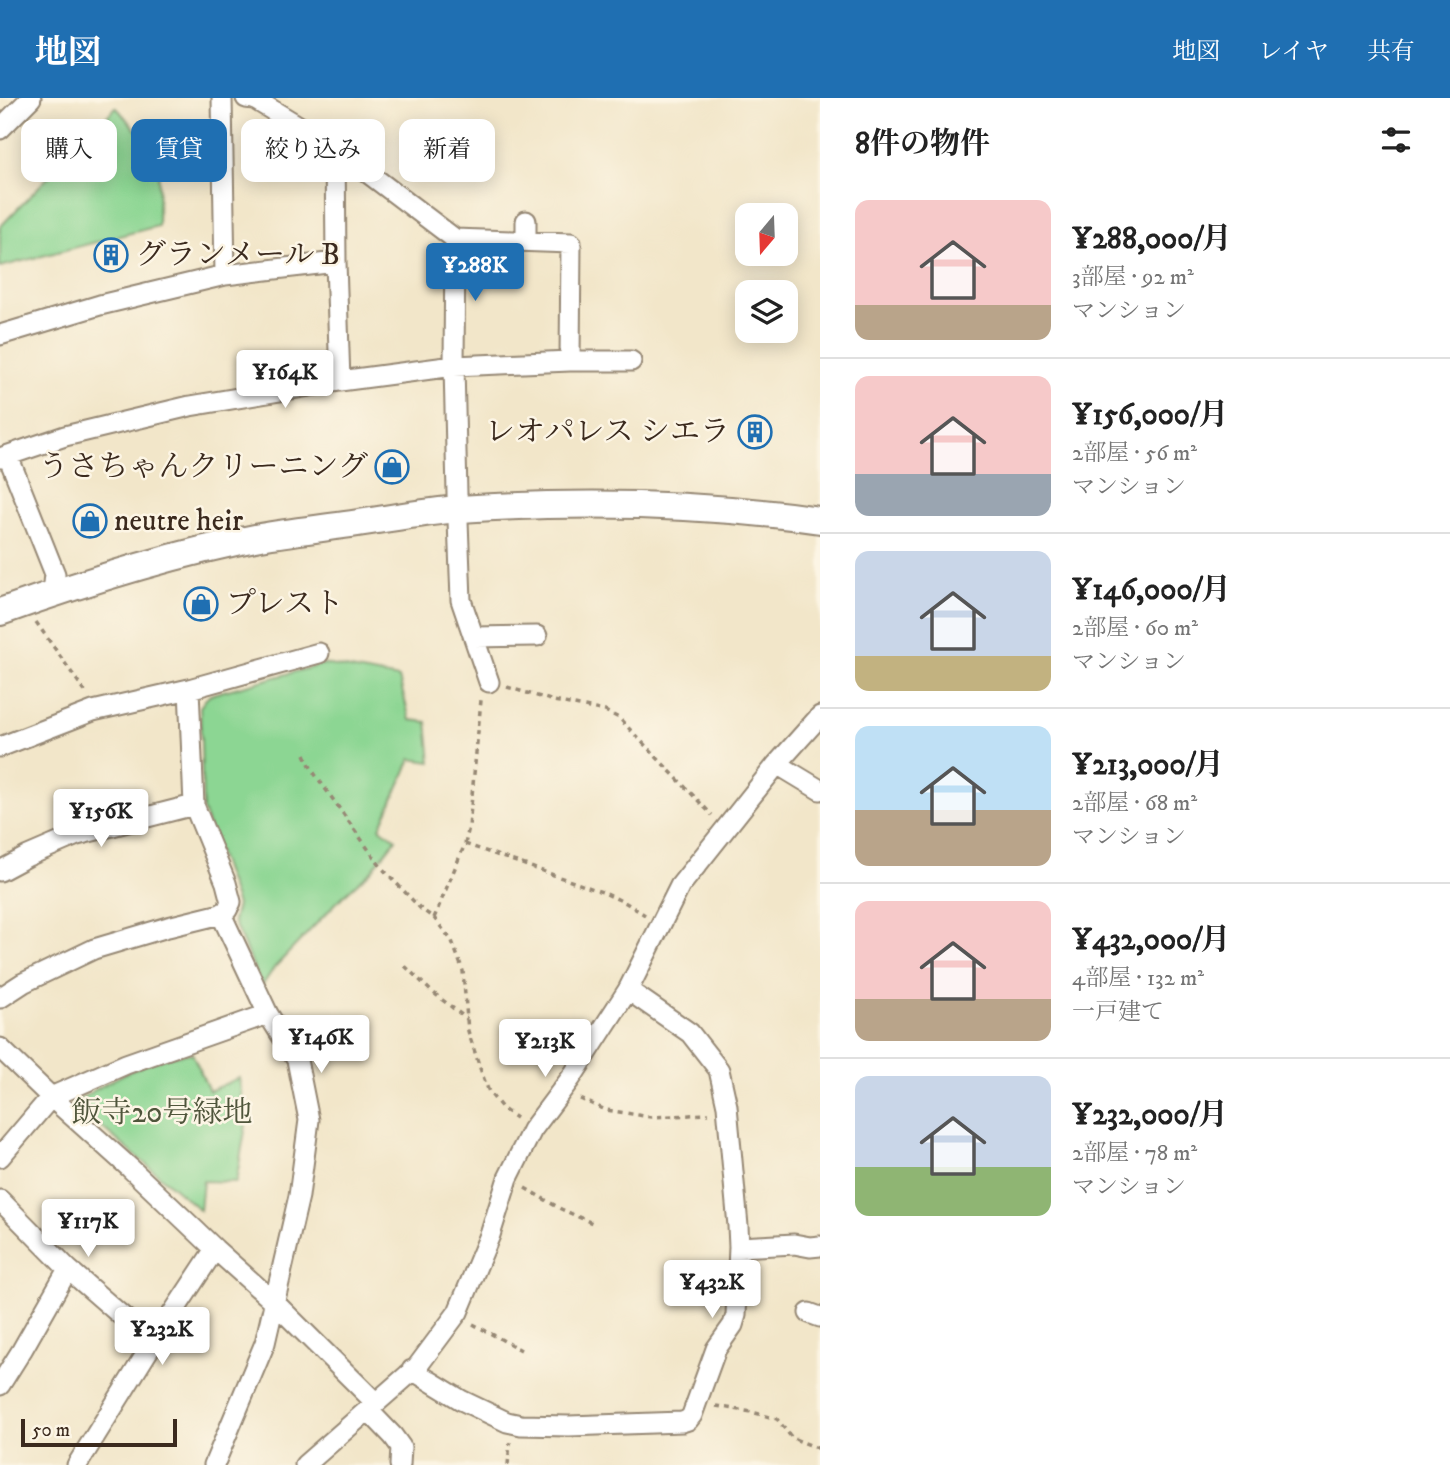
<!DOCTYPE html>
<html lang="ja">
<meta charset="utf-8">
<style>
:root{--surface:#fff;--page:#f2f2f2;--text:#222;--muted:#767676;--line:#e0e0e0;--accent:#1f6fb2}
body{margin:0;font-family:"IM FELL DW Pica","Noto Serif JP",serif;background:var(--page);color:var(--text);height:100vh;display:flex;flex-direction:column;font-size:26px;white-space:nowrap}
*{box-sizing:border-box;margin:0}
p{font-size:23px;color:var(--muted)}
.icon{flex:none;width:38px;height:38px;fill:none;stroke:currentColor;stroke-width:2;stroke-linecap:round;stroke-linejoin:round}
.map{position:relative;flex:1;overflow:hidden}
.sheet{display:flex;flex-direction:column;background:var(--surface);width:630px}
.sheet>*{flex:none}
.top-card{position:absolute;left:21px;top:21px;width:665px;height:63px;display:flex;gap:14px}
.needle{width:46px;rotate:199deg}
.fabs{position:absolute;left:735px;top:105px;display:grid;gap:14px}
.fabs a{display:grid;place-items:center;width:63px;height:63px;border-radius:14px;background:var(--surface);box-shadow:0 4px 18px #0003;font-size:35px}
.scale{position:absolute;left:21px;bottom:18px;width:156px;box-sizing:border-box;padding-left:7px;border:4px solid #3b2a1e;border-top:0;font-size:19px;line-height:24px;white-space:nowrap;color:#3b2a1e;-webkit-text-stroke:5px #fcf5e5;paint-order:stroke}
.price{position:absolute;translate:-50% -60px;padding:0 16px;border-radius:7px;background:#fff;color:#222;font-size:23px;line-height:46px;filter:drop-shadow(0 2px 4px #0008)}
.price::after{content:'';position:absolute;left:50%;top:42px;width:21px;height:16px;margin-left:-10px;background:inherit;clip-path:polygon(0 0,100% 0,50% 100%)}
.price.on{background:var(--accent);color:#fff}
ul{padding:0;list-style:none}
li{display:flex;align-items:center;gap:21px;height:175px;padding:0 35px}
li+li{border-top:2px solid var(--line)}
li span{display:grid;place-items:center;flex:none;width:196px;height:140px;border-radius:14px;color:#555}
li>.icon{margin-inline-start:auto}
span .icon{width:84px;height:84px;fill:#fffc;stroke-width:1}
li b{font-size:30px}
h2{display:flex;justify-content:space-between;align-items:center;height:84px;padding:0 35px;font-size:30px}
.tag{padding:0 24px;border-radius:14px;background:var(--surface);box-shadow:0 4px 18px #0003;font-size:24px;line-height:63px}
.tag.on{background:var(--accent);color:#fff}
header{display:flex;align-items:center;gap:42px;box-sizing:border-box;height:98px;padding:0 35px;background:var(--accent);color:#fff}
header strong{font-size:33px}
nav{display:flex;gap:38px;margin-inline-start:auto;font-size:24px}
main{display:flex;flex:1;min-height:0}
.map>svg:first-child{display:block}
.green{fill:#8cd693;stroke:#648058;stroke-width:2}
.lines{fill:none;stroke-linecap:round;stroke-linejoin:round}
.street-casing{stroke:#968874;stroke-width:23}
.secondary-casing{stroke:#968874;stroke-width:30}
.path{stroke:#968874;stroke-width:3.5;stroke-dasharray:5 5;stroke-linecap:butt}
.street{stroke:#fff;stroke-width:19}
.secondary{stroke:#fff;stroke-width:26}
.labels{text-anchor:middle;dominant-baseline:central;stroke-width:5;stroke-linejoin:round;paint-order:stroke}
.poi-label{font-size:30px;fill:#3b2a1e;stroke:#fcf5e5;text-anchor:start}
.park-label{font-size:30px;fill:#4f553b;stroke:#fcf5e5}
</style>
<header>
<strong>地図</strong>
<nav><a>地図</a><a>レイヤ</a><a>共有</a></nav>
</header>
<main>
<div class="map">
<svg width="820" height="1367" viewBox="0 0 820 1367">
<rect width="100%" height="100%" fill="#fcf5e5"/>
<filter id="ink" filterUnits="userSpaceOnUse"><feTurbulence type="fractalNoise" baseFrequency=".0143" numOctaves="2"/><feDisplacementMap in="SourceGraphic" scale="14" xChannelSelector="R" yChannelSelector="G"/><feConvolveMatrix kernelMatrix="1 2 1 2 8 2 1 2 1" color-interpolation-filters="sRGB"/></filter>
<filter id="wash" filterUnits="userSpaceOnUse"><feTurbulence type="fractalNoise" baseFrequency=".00686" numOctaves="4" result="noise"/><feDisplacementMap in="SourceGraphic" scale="28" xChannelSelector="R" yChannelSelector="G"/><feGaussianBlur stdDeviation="1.57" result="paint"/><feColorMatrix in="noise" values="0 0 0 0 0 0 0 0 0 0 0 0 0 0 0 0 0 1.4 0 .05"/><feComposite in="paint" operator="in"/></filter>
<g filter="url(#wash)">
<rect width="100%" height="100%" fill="#f2e6c9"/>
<path class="green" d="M116,9L159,58L158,128L0,169V129Z
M324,566L399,580L410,622L427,624L431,664L411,661L380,730L396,741L372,772L340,801L274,870L262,888L233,823L237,807L203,712L200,609L209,597Z
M192,955L209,993L239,980L246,1027L236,1084L203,1083L200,1112L73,1005C110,983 148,959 192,955Z"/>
</g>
<g filter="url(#ink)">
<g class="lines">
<defs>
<path id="street" d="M222,0L225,177
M246,0L254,1L335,50L455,141L571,145L570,263
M0,31L31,0
M335,50L336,164L340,283
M526,123V143
M455,141L454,268L457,396L461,502L489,584
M0,237L100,207L225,177L336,164
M8,358L55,476L53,495
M0,360L65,338L190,308L340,283L454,268L570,263H631
M474,539L537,538
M189,591L194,707L226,785L231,804L227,812L221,816L268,916L297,962L309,1022L299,1098L265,1245L214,1367
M0,649L93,613L189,591L319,555
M777,666L820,692
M0,773L28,758L77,737L194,707
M0,900L23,885L94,851L168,829L221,816
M0,950L51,999L130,1070L215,1151L274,1204L376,1305
M0,1059L51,999L126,966L268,916
M0,1102L68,1171L153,1245
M739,1149L794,1146L810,1149L820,1148
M809,1215L820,1219
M412,1272L461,1302L507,1324L521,1327L569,1328L682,1324L688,1322L692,1317L716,1251L733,1227L736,1217L739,1149L738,1128L727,1008L719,972L690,935L628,892
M0,1287L22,1252L68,1171
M368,1312L393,1338L401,1349L400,1367
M77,1367L153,1245L215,1151
M305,1367L417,1269L458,1214L490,1137L508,1080L532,1032L571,980L628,892L680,788L777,666L820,618"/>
<path id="secondary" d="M0,514C84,484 172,456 260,439C288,434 316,431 344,427C382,422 421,414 460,411C579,403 702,405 820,422"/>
</defs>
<use href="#street" class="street-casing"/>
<use href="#secondary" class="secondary-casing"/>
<path class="path" d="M36,524L86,595
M507,589L554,603L605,613L619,620L712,717
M305,656L312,672L381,769L421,811L434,820L452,843L463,873L468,933L481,973L489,994L503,1011L516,1020
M465,746L602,794L626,805L645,817
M434,820L465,746L469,729L481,602
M405,868L431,893L467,921
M580,1001L606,1012L651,1019L709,1016
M525,1090L561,1111L592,1125
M473,1226L521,1252
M716,1308L752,1314L777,1321L792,1340L820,1351
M508,1367L510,1344"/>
<use href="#street" class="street"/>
<use href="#secondary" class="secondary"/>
</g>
</g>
<defs>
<symbol id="building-ring" viewBox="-11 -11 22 22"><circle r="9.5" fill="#fcf5e5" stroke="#1f6fb2" stroke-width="1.5"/><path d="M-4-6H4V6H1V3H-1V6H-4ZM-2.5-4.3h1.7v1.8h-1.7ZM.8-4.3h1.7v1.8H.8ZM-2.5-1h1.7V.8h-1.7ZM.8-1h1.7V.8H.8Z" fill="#1f6fb2"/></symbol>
<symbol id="shop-ring" viewBox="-11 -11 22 22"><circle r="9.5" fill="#fcf5e5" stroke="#1f6fb2" stroke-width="1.5"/><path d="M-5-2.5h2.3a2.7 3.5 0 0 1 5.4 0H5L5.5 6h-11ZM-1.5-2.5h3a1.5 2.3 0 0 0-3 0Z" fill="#1f6fb2"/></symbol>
</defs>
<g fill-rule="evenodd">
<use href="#building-ring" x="92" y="138" width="38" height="38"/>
<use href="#building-ring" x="736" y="315" width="38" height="38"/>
<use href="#shop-ring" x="373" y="350" width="38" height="38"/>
<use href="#shop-ring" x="71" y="404" width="38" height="38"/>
<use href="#shop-ring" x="182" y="487" width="38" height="38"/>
</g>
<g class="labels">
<g class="poi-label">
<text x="136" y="157">グランメール B</text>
<text x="730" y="334" text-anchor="end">レオパレス シエラ</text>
<text x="368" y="369" text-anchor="end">うさちゃんクリーニング</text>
<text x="114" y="423">neutre heir</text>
<text x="226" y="506">プレスト</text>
</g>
<g class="park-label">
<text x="162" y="1015">飯寺20号緑地</text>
</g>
</g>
</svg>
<div class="fabs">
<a><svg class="needle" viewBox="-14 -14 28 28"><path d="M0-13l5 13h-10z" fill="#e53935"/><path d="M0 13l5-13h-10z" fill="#767676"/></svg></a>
<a><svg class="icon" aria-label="layers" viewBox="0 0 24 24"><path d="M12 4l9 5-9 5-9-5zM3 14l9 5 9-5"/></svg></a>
</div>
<div class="scale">50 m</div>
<b class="price on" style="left:475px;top:205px">¥288K</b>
<b class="price" style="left:285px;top:312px">¥164K</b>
<b class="price" style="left:101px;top:751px">¥156K</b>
<b class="price" style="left:321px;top:977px">¥146K</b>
<b class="price" style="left:545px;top:981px">¥213K</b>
<b class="price" style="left:88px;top:1161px">¥117K</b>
<b class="price" style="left:712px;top:1222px">¥432K</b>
<b class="price" style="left:162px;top:1269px">¥232K</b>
<div class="top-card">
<a class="tag">購入</a>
<a class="tag on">賃貸</a>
<a class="tag">絞り込み</a>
<a class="tag">新着</a>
</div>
</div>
<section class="sheet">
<h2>8件の物件<svg class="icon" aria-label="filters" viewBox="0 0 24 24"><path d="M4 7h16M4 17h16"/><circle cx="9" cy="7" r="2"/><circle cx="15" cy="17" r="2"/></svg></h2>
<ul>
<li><span style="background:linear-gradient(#f6c9c9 75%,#b9a48a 0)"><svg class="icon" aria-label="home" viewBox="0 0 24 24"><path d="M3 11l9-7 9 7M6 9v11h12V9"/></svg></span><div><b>¥288,000/月</b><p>3部屋 · 92 m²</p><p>マンション</p></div></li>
<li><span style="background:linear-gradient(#f6c9c9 70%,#9aa5b1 0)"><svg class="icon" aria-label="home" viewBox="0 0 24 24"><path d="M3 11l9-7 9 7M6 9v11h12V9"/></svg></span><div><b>¥156,000/月</b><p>2部屋 · 56 m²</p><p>マンション</p></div></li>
<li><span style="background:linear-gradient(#c9d6e8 75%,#c2b280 0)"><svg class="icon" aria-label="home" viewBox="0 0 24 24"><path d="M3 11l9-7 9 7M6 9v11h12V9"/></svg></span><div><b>¥146,000/月</b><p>2部屋 · 60 m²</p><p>マンション</p></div></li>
<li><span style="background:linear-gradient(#bfe0f5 60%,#b9a48a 0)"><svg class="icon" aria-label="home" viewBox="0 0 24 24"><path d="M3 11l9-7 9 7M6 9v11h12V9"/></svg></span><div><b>¥213,000/月</b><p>2部屋 · 68 m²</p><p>マンション</p></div></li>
<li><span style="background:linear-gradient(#f6c9c9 70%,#b9a48a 0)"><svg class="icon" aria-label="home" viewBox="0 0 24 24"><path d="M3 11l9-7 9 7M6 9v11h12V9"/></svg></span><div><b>¥432,000/月</b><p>4部屋 · 132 m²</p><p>一戸建て</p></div></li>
<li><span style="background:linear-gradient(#c9d6e8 65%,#8fb573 0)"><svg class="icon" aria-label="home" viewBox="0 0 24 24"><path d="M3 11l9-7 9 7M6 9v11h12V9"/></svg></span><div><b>¥232,000/月</b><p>2部屋 · 78 m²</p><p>マンション</p></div></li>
</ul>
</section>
</main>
